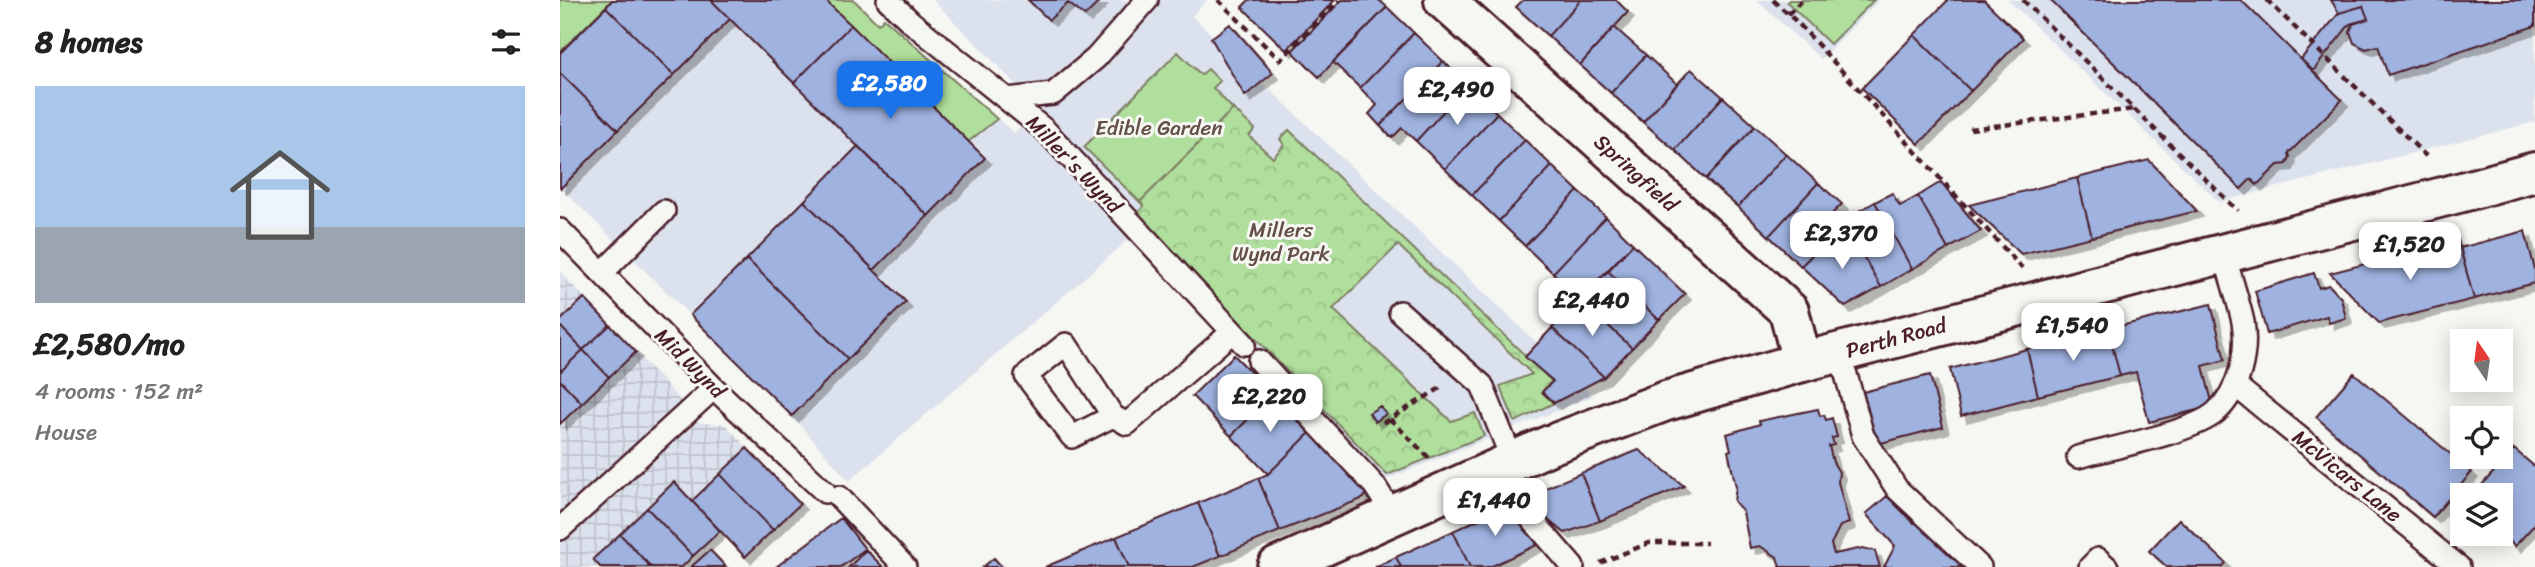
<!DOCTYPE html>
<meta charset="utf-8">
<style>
:root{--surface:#fff;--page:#f6f6f6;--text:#222;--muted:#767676;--line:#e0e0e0;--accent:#1a73e8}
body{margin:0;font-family:Sriracha,sans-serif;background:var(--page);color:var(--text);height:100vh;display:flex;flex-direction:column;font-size:26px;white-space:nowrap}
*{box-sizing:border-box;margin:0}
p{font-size:23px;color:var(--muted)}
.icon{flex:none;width:38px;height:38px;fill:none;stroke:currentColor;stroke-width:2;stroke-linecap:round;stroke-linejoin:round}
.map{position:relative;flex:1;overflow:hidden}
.details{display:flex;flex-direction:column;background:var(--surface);width:560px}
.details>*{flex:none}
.needle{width:46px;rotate:347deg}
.buttons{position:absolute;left:1890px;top:329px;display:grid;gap:14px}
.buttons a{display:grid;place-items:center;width:63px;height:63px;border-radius:0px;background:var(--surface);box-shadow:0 4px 18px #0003;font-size:35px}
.price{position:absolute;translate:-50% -60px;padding:0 16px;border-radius:14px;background:#fff;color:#222;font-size:23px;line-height:46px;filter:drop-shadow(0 2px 4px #0008)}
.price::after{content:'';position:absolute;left:50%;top:42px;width:21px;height:16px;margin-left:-10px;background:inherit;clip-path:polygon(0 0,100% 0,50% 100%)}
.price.selected{background:var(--accent);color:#fff}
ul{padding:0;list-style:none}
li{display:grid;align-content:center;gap:14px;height:371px;padding:0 35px}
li+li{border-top:2px solid var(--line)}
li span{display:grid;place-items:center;height:217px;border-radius:0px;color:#555}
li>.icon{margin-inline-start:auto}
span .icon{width:126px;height:126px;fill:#fffc;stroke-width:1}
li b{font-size:30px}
h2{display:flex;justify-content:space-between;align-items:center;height:84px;padding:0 35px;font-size:30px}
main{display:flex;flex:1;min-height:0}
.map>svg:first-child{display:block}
.built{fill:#dce2ed}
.industrial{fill:url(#industrial-grid)}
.green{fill:#b0de9c;stroke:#7d7e64;stroke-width:2}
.park{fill:url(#park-crowns);stroke:#7d7e64;stroke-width:2}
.building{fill:#9fb2e0;stroke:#4a1f2b;stroke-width:2;filter:url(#shadow)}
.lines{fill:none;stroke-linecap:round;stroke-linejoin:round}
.lane-casing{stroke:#4a1f2b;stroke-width:26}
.street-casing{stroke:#4a1f2b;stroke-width:44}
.secondary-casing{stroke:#4a1f2b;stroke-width:44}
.path{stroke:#4a1f2b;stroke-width:4.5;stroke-dasharray:7 5;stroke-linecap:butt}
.lane{stroke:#f6f6f2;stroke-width:21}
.street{stroke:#f6f6f2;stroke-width:38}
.secondary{stroke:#f6f6f2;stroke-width:38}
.labels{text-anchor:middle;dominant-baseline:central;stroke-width:6;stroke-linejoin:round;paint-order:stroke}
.park-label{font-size:21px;fill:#644f47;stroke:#f6f6f2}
.street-label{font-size:21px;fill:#4a1f2b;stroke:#f6f6f2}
</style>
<main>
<section class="details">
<h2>8 homes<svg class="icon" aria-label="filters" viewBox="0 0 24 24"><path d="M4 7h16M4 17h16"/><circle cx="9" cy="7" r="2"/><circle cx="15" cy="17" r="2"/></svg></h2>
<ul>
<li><span style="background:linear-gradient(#a9c7e8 65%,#9aa5b1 0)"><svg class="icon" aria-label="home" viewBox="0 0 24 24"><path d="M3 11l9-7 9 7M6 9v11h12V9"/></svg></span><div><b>£2,580/mo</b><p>4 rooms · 152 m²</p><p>House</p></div></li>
</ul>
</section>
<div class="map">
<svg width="1975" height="567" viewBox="0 0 1975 567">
<defs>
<pattern id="industrial-grid" width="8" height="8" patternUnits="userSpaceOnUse" patternTransform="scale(1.75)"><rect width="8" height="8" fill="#dce2ed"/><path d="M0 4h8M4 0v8" fill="none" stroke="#bec1cb"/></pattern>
<pattern id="park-crowns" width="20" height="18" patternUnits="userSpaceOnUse" patternTransform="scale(1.75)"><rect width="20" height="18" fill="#b0de9c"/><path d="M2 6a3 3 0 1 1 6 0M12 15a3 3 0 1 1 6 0" fill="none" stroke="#99be87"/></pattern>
<filter id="shadow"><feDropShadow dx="6" dy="6" stdDeviation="0" flood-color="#0004"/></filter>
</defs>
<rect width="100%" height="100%" fill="#f6f6f2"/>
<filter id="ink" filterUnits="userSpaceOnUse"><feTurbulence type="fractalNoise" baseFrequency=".0143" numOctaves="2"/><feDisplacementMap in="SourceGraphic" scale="14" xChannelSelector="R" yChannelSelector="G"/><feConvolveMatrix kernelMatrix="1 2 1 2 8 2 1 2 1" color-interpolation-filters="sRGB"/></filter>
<g filter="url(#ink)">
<path class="built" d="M0,0H294L318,24L324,18L454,133L481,110L373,0H647L632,16L1033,396L818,483L568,240L289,481L232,416L0,187Z
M1196,0H1319L1261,59Z
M1448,0H1975V122L1659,202Z"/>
<path class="industrial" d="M0,272L101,379L140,423L165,424L240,504L185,557L160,531L122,567H0Z"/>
<path class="green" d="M0,0H52L0,52Z
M265,0H294L318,24L324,18L437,119L408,142Z
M1229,0H1314L1270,44L1227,2Z
M618,52L641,75L648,69L660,81L653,88L673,109L580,202L524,147Z"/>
<path class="park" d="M673,109L695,129L689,136L713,158L724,145L720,139L729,130L992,381L982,392L994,403L955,422L940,386L972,374L838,245L773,309L891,421L915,413L924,436L827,475L576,214L584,206L580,202Z"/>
<path class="building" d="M52,0H151L170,19L114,75L46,7Z
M151,0H265L291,25L234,83Z
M468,0H541L525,16L508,3L489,20Z
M689,0H775L726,50L682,7Z
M782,0H819L827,7L759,77L732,51Z
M963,0H1021L988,36L956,7Z
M1021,0H1056L1068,12L1020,65L988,36Z
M1388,0H1424L1463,38L1411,91L1354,35Z
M1490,0H1681L1782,100L1729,153L1730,157L1727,164L1718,165L1697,185L1691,179L1681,189Z
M1771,0H1975V26L1828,75L1818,46L1806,49L1794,43L1790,32L1793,24L1808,19L1803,6L1779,13Z
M1803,6L1808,19L1790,24L1753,71L1741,59L1779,13Z
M46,7L114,75L58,130L0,73V53Z
M827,7L854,33L800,88L773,62Z
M670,24L713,73L685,96L651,38Z
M291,25L425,158L368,216L234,83Z
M1054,27L1086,55L1051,93L1020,65Z
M854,33L883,61L820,126L809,114L817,105L800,88Z
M1354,35L1411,91L1359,144L1302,88Z
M1086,55L1117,84L1083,122L1051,93Z
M883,61L908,85L856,141L842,128L832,138L820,126Z
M1131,69L1163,97L1115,150L1083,122Z
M0,73L58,130L1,188L0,187Z
M908,85L937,113L885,169L856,141Z
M1163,97L1195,126L1146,179L1115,150Z
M937,113L965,140L912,195L885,169Z
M1195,126L1226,154L1178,207L1146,179Z
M965,140L992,166L939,221L912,195Z
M298,146L368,216L314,270L244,201Z
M1226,154L1258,183L1209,236L1178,207Z
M1589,160L1637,211L1532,237L1517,178Z
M992,166L1018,191L965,246L939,221Z
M1517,178L1532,237L1461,254L1409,205Z
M1381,182L1421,231L1388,249L1358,196Z
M1258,183L1282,204L1269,217L1279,228L1241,266L1209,236Z
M1018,191L1046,217L993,273L965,246Z
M1332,193L1340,206L1358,196L1388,249L1352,269L1315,202Z
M244,201L346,302L288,359L187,259Z
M1315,202L1352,269L1321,287L1291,235L1306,227L1297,212Z
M1046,217L1073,244L1020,299L993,273Z
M1965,231L1975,270V283L1914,299L1900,248Z
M1291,235L1321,287L1285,307L1241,266L1269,238L1275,243Z
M1898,240L1914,299L1819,323L1770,273Z
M1073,244L1125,294L1099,320L1048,271Z
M187,259L288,359L232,416L130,315Z
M1048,271L1099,320L1072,348L1020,299Z
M1754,273L1759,288L1769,285L1781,298L1786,318L1769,323L1767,316L1707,334L1695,291Z
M24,298L50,325L23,350L0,326V321Z
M1020,299L1072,348L1044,377L992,328Z
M1651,304L1665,360L1643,366L1653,406L1589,422L1576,372L1560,376L1548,329Z
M50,325L76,352L49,377L23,350Z
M0,326L23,350L0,372Z
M992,328L1044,377L994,403L982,392L993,381L965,357Z
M1548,329L1560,376L1478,396L1467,349Z
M1467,349L1478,396L1401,416L1390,369Z
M23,350L49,377L22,403L0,380V372Z
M674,355L713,395L671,436L632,396Z
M1794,373L1912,472L1873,517L1756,417Z
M1370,375L1383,427L1317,444L1303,392Z
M0,380L22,403L0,424Z
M713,395L750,433L708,474L671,436Z
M820,406L826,414L815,422L809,413Z
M1258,409L1260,416L1264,415L1266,420L1272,418L1277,437L1272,438L1274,445L1269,446L1273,462L1279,472L1278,482L1289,523L1280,526L1271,544L1274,554L1303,548L1315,551L1320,567H1220L1217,557L1200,546L1190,548L1183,512L1174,501L1176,487L1168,451L1171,450L1167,434L1200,424L1199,421Z
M750,433L808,489L804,498L720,531L698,478L708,474Z
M187,448L240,504L213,530L160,474Z
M1954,449L1975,467V524L1955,546L1941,534V495H1913Z
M1079,450L1124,486L1040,521L1021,473Z
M1021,473L1040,521L1005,533L960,499Z
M160,474L213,530L185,557L132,501Z
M698,478L720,531L660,556L638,503Z
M114,482L160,531L133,556L87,508Z
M1327,496L1354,523L1360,521L1405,567H1324L1335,546L1306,514Z
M638,503L660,556L633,567H569L556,537Z
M947,506L968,523L977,545L930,567H910L893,531Z
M87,508L133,556L122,567H91L60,534Z
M281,518L305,549L281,567H216Z
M1619,519L1666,563L1662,567H1607L1589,551Z
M893,531L910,567H841L836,557Z
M60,534L91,567H40L33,559Z
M556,537L569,567H485Z
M150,550L166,567H131Z
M306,550L323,567H289Z
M836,557L841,567H815Z
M434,558L442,567H423Z"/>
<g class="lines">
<defs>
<path id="lane" d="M328,0L351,22L485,130L684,344
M447,99L493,94L536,58L587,0
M0,230L154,388L265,492
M42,273L104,211
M840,312L922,385L953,462
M1280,353L1303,436L1337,489L1420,567
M699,361L814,485L834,516
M1676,386L1899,567
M553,416L506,344L466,376L512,437L553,416L567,424L672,332
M1518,457C1551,448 1634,432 1656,412C1680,390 1688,352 1683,322C1678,299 1670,276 1664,254
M931,472L1013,567
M279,497L345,567
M0,529L154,388
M1530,567L1538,559L1547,567"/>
<path id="street" d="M884,0L1229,311L1242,362"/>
<path id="secondary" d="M717,567L990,445L1106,401L1242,362L1902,192L1975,172"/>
</defs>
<use href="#lane" class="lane-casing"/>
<use href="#street" class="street-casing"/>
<use href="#secondary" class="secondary-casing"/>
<path class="path" d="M658,0L720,60L779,0
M1213,0L1238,23L1462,268
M1463,0L1678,211
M1707,0L1867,157
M1228,14L1242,0
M1410,129L1574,109
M830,419L870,459
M823,423L882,387
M1040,563L1089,543H1147"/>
<use href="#lane" class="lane"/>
<use href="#street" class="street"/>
<use href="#secondary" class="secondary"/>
</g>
</g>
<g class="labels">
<g class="park-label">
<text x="599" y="128">Edible Garden</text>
<text x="721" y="230">Millers<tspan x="721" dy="24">Wynd Park</tspan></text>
</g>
<g class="street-label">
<text transform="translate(514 164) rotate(46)">Miller's Wynd</text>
<text transform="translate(1076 173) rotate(42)">Springfield</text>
<text transform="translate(1336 338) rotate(-15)">Perth Road</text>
<text transform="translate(130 363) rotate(45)">Mid Wynd</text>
<text transform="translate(1787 476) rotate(39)">McVicars Lane</text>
</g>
</g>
</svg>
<div class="buttons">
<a><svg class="needle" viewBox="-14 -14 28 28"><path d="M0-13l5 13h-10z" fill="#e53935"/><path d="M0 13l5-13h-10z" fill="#767676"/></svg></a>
<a><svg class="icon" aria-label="locate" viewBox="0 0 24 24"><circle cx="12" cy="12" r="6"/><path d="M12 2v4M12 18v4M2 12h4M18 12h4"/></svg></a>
<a><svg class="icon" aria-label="layers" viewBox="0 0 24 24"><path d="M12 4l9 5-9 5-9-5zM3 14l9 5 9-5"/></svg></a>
</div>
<b class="price selected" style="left:330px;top:121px">£2,580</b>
<b class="price" style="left:897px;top:127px">£2,490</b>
<b class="price" style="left:1282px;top:271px">£2,370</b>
<b class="price" style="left:1850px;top:282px">£1,520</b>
<b class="price" style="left:1032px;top:338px">£2,440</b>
<b class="price" style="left:1513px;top:363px">£1,540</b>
<b class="price" style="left:710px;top:434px">£2,220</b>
<b class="price" style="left:935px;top:538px">£1,440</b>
</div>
</main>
